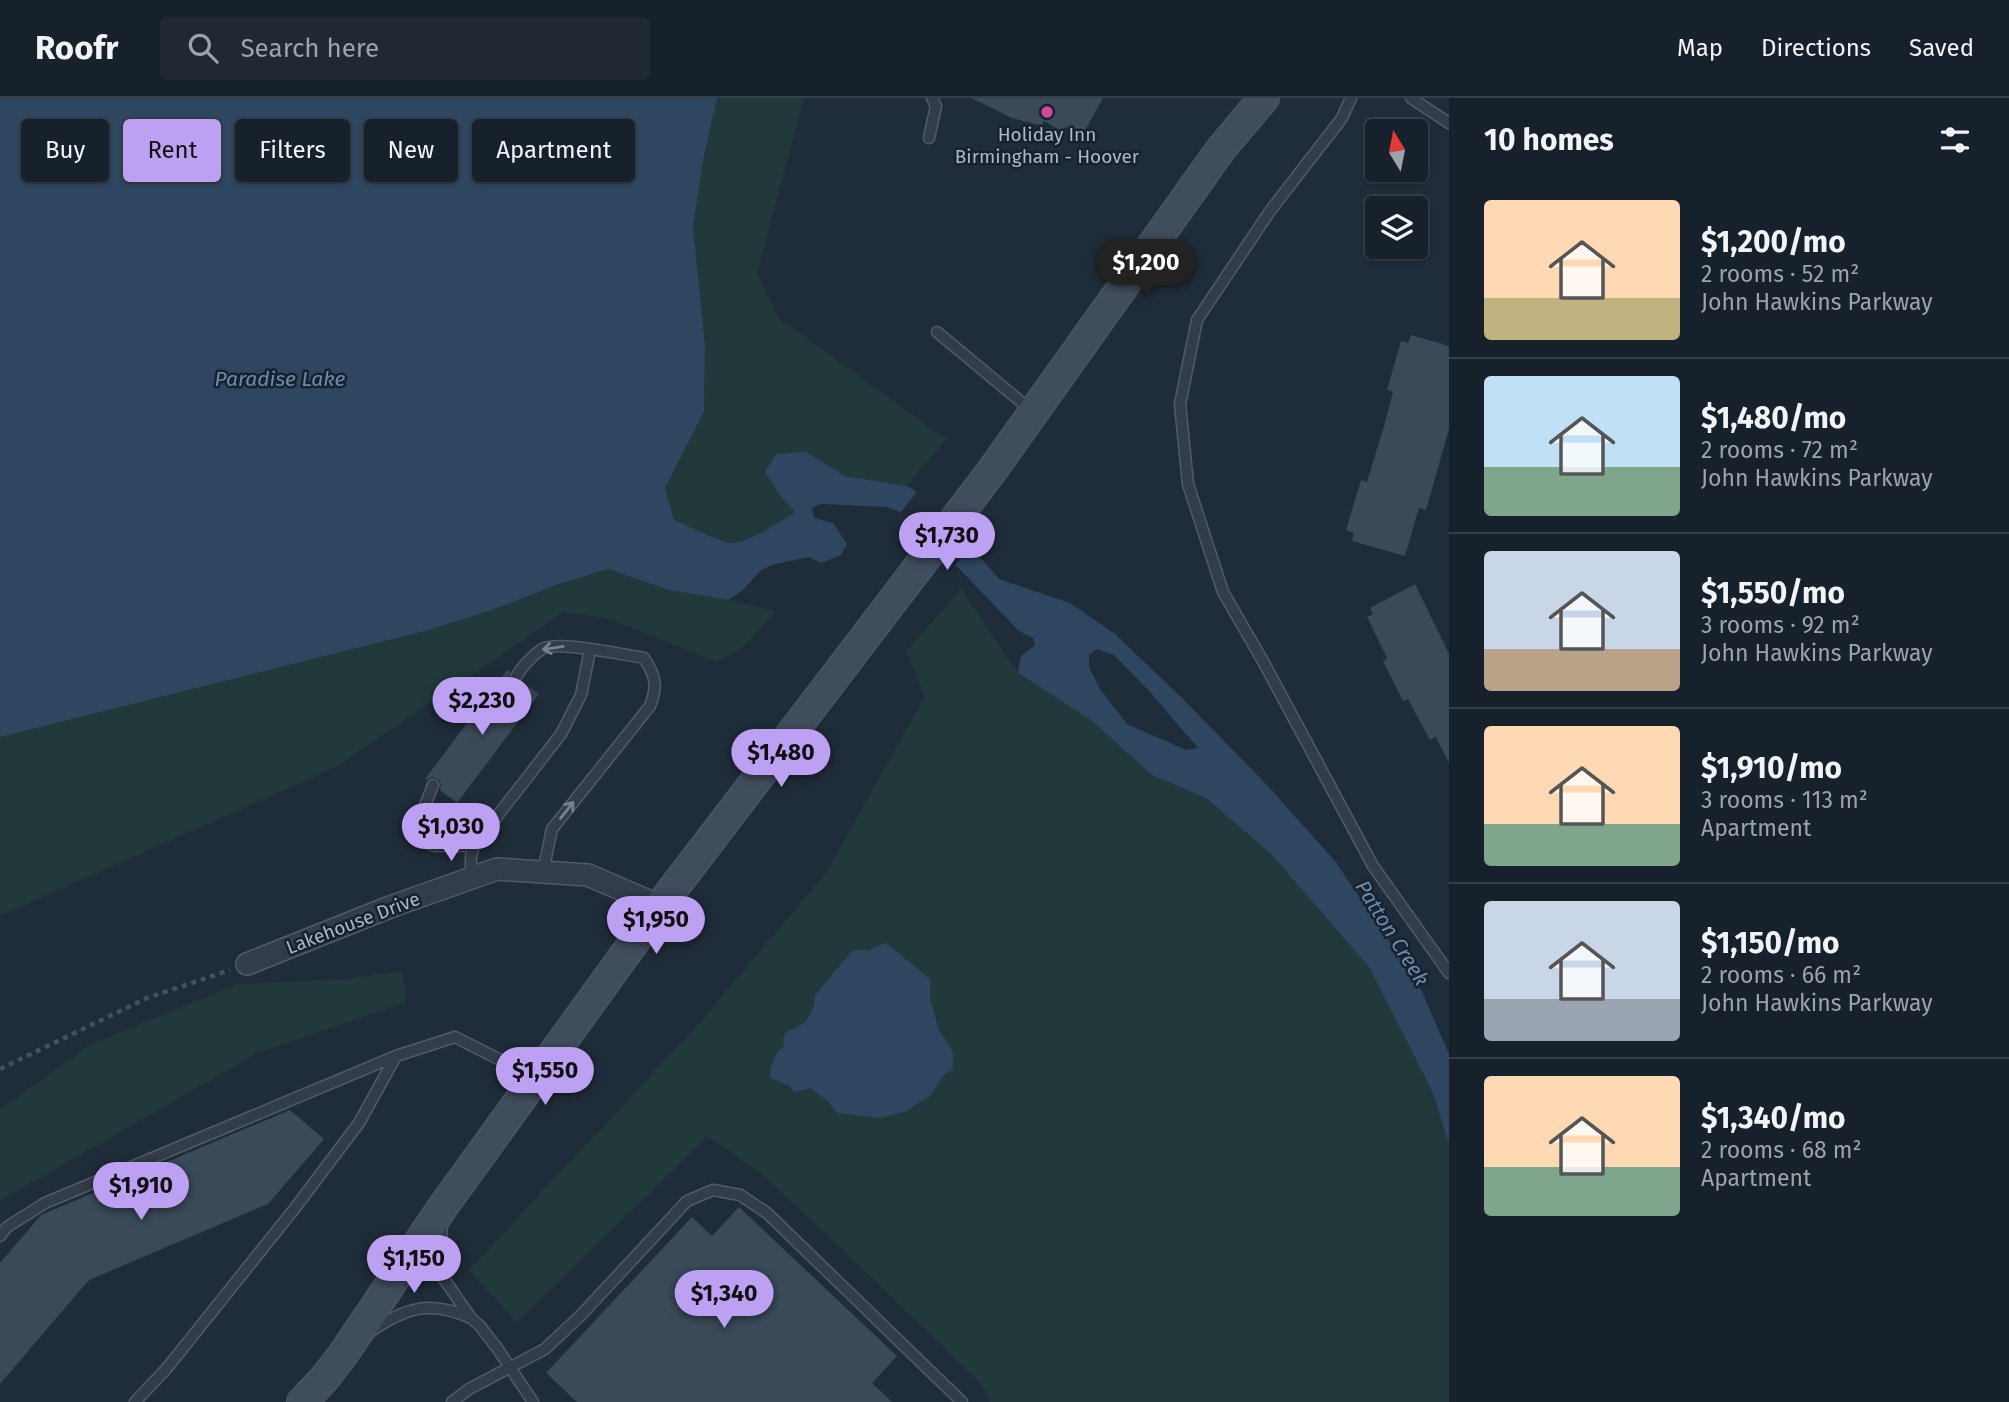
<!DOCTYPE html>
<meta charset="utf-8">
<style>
:root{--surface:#17212b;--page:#202933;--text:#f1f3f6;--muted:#9ea3a9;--line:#363e47;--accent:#bca0f2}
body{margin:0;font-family:"Fira Sans",sans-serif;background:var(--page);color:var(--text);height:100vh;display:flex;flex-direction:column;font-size:26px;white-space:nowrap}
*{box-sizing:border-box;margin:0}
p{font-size:23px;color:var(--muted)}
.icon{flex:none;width:38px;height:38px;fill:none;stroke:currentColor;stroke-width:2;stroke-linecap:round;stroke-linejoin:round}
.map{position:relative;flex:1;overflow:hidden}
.sheet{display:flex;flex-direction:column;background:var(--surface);width:560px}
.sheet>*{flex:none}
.banner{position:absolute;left:21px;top:21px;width:665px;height:63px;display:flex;gap:14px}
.needle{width:46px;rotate:350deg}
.buttons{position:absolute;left:1365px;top:21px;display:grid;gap:14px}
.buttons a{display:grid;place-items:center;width:63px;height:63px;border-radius:7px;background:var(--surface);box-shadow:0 2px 5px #0004,0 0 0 2px var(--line);font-size:35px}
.price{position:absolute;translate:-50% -60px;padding:0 16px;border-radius:24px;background:var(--accent);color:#111;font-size:23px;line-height:46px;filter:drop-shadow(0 2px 4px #0008)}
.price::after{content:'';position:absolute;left:50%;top:42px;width:21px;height:16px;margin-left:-10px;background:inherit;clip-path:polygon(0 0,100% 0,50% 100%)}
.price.selected{background:#222;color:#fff}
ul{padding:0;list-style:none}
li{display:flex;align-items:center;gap:21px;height:175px;padding:0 35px}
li+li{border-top:2px solid var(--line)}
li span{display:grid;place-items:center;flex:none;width:196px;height:140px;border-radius:7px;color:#555}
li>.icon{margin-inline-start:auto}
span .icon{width:84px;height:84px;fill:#fffc;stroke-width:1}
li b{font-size:30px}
h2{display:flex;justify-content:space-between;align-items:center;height:84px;padding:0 35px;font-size:30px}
.pill{padding:0 24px;border-radius:7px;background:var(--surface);box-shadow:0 2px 5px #0004,0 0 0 2px var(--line);font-size:24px;line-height:63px}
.pill.selected{background:var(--accent);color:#111}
header{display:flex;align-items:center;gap:42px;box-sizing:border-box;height:98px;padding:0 35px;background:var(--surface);border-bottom:2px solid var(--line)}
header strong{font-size:33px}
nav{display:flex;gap:38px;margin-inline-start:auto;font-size:24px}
.search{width:490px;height:63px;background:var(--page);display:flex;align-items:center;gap:18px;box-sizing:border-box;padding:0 24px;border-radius:7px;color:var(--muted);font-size:26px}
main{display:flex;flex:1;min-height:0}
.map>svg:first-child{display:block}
.green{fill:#21393a}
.water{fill:#2f4660;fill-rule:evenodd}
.pier{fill:#1f2c39}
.building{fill:#3a4a59}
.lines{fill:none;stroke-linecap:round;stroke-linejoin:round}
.service-casing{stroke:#505b67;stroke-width:13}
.minor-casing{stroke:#505b67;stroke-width:24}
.secondary-casing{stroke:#505b67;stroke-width:32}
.path{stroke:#3e5657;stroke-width:4.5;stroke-dasharray:5 5;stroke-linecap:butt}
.service{stroke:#323d49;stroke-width:10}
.minor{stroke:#323d49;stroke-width:21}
.secondary{stroke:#404d5d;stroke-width:30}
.oneway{stroke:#76818e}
.hotel-dot{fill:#d1479c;stroke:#18222e;stroke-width:2.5}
.labels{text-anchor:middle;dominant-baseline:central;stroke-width:5;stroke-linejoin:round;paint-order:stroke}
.poi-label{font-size:19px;fill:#adb8c6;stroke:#18222e}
.street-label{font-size:19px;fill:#adb8c6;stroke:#18222e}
.water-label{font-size:21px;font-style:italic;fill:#6b8bac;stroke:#18222e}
</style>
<header>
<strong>Roofr</strong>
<div class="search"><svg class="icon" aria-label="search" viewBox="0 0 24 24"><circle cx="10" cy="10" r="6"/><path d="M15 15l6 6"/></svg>Search here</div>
<nav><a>Map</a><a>Directions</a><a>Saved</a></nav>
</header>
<main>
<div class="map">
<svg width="1449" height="1304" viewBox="0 0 1449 1304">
<rect width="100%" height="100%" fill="#1f2c39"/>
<path class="green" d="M717,0H804L757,176L779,220L946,341L907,388L845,378L806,354L782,400L795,414C781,423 747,446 731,445C723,445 684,427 674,422L665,391L704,314L705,247L693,129L703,63Z
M608,471L669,492L728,502L775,513L744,549L716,564L609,521L564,514L336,669L0,818V639L418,535L489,513L559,486Z
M961,491L1018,575L1091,622L1152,677L1206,700L1271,756L1369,869L1433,995L1449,1047V1304H990L981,1285L766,1079L707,1038L517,1225L469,1172L696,929L826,775L925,598L906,553Z
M403,873L406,904L258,955L0,1103V1011L90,947L237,886L349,881Z"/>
<path class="water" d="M0,0H717L703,63L693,129L705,247L704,314L665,390L674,422C684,426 723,445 731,445C747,446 781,423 795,414L782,400L765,374L776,356L806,354L845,378L907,388L942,408L980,459L999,481L1070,505L1115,536L1184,602L1265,685L1335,763L1419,887L1449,956V1047L1433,995L1369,869L1271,756L1206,700L1152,677L1091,622L1018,575L1021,558L1035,547L1033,540L1019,533L946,457L900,414L887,409L821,406L812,410L814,420L833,425L847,446L841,457L821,465L809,459L771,467L760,473L743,492L728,502L669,492L608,471L559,486L489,513L418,535L0,639ZM1097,551L1114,557L1149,593L1198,650L1186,652L1127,626L1100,591L1089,569V557Z
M886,845L930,881V901L939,932L953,954V971L943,978L931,997L904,1014L880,1020L837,1015L829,1004L810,990L794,994L790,988L770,980C770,970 774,954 784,949L783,942L785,935L806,924L814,908L815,897L853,852H869Z"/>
<path class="pier" d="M919,391L944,406L973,444L953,470L898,418Z"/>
<path class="building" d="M971,0H1103L1082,38L1065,29L1063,34L1044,23L1042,28L1012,20Z
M1411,237L1449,248V331L1426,412L1419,410L1405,458L1352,443L1354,435L1346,432L1361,382L1367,384L1384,328L1393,294L1387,292L1401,243L1408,245Z
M1415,486L1449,556V665L1436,639L1430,642L1408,601L1403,603L1383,563L1387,560L1367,519L1373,516L1370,510Z
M507,572L510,574L508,579L511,585L516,587L522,584L539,596L457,705L440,692L441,687L439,682L433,679L427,682L425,681Z
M290,1012L324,1041L268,1106L89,1182L0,1286V1165L41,1117Z
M739,1109L897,1258L872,1285L892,1304H577L546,1275L692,1119L712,1138Z"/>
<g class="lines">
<defs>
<path id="service" d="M1351,0L1342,20L1270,113L1197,222L1180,306L1188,386L1223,494L1264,565L1373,768L1449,875
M1411,0L1449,25
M929,40L936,8L932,0
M937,234L1032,313
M516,579C522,569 532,558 542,551C557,542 624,557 644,560C656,579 658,587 650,608L552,731L543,774
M433,687L418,725L419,740L434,748H474
M471,780V759L474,748L561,636L581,597L590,552
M442,1126L440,1161L444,1181L471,1220L480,1228L497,1250L533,1304
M0,1138L7,1129L45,1105L396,958L455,939L532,978
M370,1234C406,1209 430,1202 471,1220
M135,1304L167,1270L295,1110L359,1025L396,958
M452,1304L469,1291L545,1251L582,1216L687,1103L713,1092L740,1097L767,1115L962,1304"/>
<path id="minor" d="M247,866L390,809L497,771L588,777L660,808"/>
<path id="secondary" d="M302,1304L324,1281L344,1255L442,1110L660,808L991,374L1221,51L1264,0"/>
</defs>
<use href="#service" class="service-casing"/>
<use href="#minor" class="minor-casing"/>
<use href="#secondary" class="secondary-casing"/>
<path class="path" d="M0,971L147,900L230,872"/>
<use href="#service" class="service"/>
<use href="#minor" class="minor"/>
<use href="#secondary" class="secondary"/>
</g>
<defs><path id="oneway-shaft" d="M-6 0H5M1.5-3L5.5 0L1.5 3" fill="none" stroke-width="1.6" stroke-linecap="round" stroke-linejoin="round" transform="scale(1.75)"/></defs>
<g class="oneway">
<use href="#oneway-shaft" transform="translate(553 550) rotate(171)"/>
<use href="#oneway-shaft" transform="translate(567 712) rotate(-52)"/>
</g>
<circle class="hotel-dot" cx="1047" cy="14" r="7"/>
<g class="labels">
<g class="poi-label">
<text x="1047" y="36">Holiday Inn<tspan x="1047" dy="22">Birmingham - Hoover</tspan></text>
</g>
<g class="street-label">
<text transform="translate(353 825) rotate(-21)">Lakehouse Drive</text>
</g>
<g class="water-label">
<text x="280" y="281">Paradise Lake</text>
<text transform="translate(1392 835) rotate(58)">Patton Creek</text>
</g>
</g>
</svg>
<div class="buttons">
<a><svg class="needle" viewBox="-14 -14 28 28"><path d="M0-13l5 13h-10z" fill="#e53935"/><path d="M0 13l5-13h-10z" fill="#9ea3a9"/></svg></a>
<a><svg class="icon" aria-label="layers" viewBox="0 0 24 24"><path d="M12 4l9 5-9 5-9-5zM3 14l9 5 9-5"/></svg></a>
</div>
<b class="price selected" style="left:1146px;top:201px">$1,200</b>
<b class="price" style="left:947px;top:474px">$1,730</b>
<b class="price" style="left:482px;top:639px">$2,230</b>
<b class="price" style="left:781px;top:691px">$1,480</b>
<b class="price" style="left:451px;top:765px">$1,030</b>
<b class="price" style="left:656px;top:858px">$1,950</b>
<b class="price" style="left:545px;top:1009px">$1,550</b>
<b class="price" style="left:141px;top:1124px">$1,910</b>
<b class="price" style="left:414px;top:1197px">$1,150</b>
<b class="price" style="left:724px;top:1232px">$1,340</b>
<div class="banner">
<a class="pill">Buy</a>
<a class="pill selected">Rent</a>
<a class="pill">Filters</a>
<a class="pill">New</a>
<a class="pill">Apartment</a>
</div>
</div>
<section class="sheet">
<h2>10 homes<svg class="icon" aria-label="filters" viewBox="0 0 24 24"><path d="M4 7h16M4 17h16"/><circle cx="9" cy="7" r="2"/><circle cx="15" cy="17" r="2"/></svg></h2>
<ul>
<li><span style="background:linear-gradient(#ffd9b3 70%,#c2b280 0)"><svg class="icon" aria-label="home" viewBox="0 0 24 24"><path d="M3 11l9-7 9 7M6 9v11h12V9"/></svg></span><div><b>$1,200/mo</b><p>2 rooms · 52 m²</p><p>John Hawkins Parkway</p></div></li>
<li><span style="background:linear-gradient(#bfe0f5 65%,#7fa58c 0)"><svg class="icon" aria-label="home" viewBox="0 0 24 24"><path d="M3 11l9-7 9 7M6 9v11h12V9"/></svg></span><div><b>$1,480/mo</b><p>2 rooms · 72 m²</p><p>John Hawkins Parkway</p></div></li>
<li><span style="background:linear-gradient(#c9d6e8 70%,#b9a48a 0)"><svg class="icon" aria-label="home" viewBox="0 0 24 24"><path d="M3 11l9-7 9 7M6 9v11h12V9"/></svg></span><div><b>$1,550/mo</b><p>3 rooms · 92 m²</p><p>John Hawkins Parkway</p></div></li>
<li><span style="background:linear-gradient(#ffd9b3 70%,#7fa58c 0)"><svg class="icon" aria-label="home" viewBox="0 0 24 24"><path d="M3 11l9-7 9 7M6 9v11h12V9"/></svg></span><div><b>$1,910/mo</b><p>3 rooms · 113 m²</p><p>Apartment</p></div></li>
<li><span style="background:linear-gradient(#c9d6e8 70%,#9aa5b1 0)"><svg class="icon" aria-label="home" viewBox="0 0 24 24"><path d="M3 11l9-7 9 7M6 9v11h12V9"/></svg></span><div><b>$1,150/mo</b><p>2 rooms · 66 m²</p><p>John Hawkins Parkway</p></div></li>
<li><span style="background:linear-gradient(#ffd9b3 65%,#7fa58c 0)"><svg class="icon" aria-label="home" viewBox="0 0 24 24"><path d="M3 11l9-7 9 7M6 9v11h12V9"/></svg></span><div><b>$1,340/mo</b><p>2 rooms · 68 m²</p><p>Apartment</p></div></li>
</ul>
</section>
</main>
